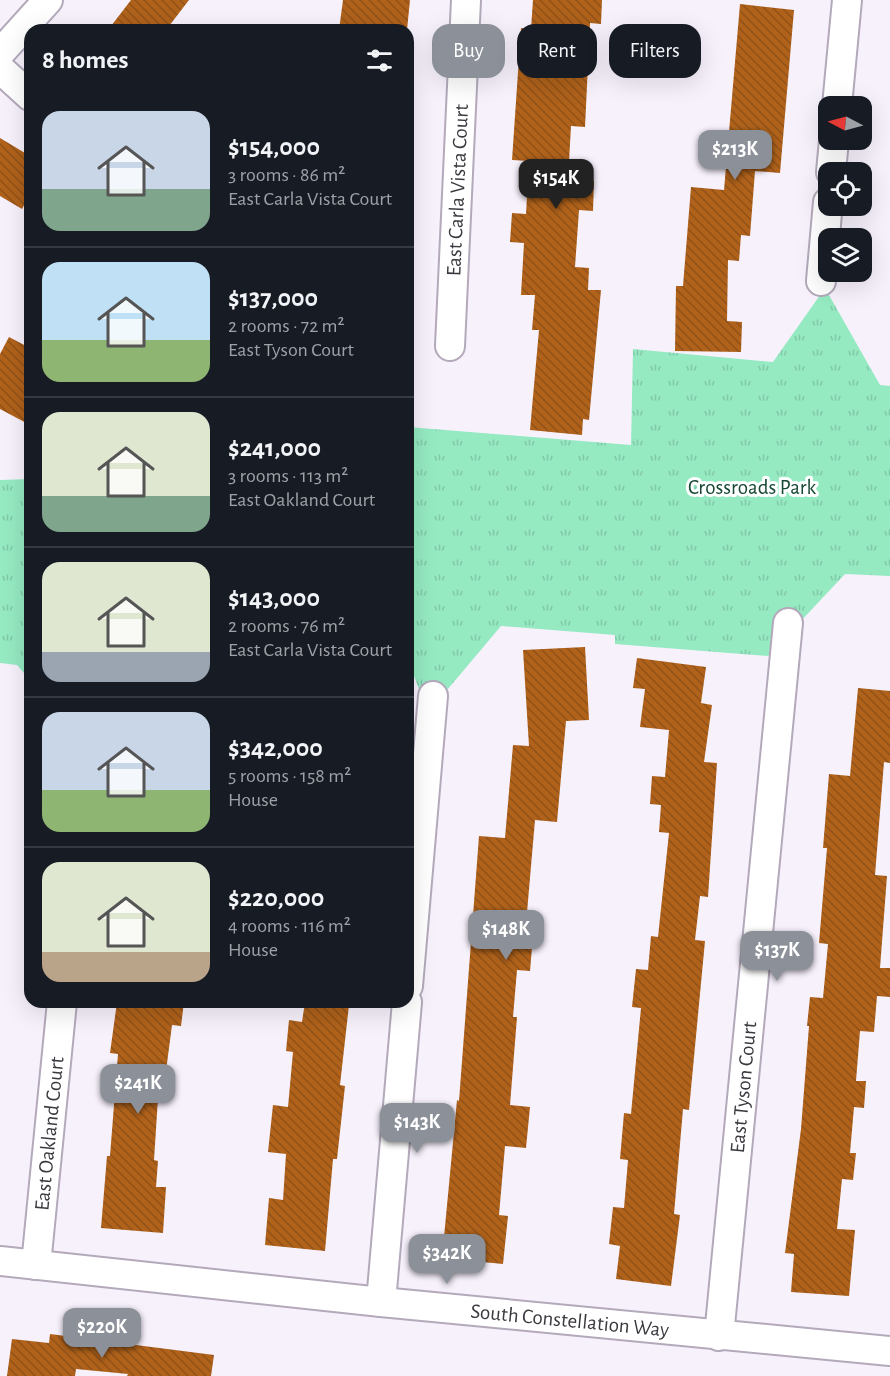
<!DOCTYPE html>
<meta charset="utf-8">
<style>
:root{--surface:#171b24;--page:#20242c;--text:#f1f3f6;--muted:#9ea1a6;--line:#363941;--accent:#8c9099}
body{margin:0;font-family:"Alegreya Sans",sans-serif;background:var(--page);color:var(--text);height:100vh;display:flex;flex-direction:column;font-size:22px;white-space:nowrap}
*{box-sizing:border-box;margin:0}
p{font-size:20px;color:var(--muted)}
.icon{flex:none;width:33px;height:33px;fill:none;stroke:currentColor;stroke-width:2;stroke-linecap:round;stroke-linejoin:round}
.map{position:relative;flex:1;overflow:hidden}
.drawer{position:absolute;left:24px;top:24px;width:390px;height:984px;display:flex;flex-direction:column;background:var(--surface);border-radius:18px;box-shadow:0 6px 24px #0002}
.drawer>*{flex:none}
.banner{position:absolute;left:432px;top:24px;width:368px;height:54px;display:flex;gap:12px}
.needle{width:39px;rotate:276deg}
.fabs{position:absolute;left:818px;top:96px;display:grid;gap:12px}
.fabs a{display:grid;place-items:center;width:54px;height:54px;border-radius:12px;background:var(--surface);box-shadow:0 6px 24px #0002;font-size:30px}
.price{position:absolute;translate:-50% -51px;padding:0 14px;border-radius:12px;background:var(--accent);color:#fff;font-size:20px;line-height:39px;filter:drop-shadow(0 2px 3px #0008)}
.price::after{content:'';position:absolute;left:50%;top:36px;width:18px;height:14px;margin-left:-9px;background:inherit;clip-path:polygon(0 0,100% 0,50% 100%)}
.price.current{background:#222;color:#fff}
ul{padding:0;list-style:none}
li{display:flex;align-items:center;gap:18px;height:150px;padding:0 18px}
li+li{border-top:2px solid var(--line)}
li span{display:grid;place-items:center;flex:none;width:168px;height:120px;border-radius:18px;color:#555}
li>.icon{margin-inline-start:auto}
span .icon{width:72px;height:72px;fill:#fffc;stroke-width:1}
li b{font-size:26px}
h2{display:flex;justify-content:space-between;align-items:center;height:72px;padding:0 18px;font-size:26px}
.tag{padding:0 21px;border-radius:18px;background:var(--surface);box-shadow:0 6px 24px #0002;font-size:21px;line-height:54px}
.tag.current{background:var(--accent);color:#fff}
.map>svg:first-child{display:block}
.park{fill:url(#park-tufts)}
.building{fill:url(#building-back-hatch)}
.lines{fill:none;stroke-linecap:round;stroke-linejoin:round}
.minor-casing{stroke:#b3a9bb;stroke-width:32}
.minor{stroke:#fff;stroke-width:28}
.labels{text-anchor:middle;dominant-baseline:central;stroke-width:6;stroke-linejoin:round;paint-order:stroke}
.street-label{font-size:21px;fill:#3c383f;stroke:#fff}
.park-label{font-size:21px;fill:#174834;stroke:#fff}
</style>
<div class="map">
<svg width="890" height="1376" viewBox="0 0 890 1376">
<defs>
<pattern id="park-tufts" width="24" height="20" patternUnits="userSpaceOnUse" patternTransform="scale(1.5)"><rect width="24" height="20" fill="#95eac2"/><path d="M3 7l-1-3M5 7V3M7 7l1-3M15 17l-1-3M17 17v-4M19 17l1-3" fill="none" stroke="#81c9a8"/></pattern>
<pattern id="building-back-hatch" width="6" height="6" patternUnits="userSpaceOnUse" patternTransform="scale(1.5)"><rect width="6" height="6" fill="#b0621a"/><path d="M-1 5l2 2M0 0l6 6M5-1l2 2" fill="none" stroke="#905219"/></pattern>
</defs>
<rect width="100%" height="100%" fill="#f7f1fc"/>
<path class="park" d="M825,288L880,385L890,386V576L845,574L768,656L615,644V635L501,626L442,696L420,692L408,660V427L631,445L633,349L773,362Z
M30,479V680L17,665L0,663V480Z"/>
<path class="building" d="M131,0H189L166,30H108Z
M343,0H410L407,30H339Z
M533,0H602L601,24L590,23L585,127L571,126L568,180L594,181L593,211L579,210L575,267L589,268L588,290H601L589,420L583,419L582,435L530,430L539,330H532L535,295H521L524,243L510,242L512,213L526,214L529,161L512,160L521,28L531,29Z
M740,4L794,10L780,173L755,171L750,236L741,235L739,261L728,260L727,321L742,322L741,352L675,351L676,286H683L691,187L724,190Z
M0,138L30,156V195L22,209L0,196Z
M9,337L30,348V425L0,409V354Z
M585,647L589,720L566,721L557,822L535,820L526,924H534L530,971L517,970L513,1017H517L510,1105L530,1107L526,1148L505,1146L499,1215L508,1216L503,1264L442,1258L457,1100L459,1101L479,836L505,838L513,745L529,746L523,650Z
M637,658L706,667L701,703L712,705L704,762L717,763L708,897L700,896L695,940L705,941L689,1110L683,1109L674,1214L680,1215L671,1286L616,1279L620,1246L609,1244L613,1207L624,1208L628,1160L620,1159L624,1113L631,1114L641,1008L632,1007L636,969L648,970L651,936L658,937L669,833L659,832L661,805L650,804L652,776L665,777L669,730L640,727L645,689L633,688Z
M858,688L890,691V763L884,762L875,875L887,876L880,968H890V997L877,996L874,1032L860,1031L856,1081H866L864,1108L854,1107L850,1153H856L853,1180L842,1179L837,1229L855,1230L849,1296L791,1292L794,1254L785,1253L801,1129L809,1026H807L810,997L823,998L828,944L819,943L827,848H823L829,774L850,776Z
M117,1002H184L181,1026L172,1025L166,1071H172L170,1099L158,1098L154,1160L158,1161L156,1187H166L163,1233L101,1228L107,1156H110L118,1054L110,1053Z
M305,1002L349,1005L340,1085L345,1086L337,1159H333L325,1251L265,1245L269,1198L283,1200L286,1154L268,1152L273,1105L288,1107L293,1052L286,1051L289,1020L302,1022Z
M50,1334L214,1355L211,1376H127L128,1374L76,1369L75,1376H7L12,1339L49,1343Z"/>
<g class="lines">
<defs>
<g id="minor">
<path d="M0,53L48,0"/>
<path d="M0,69L30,96"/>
<path d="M837,106L847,0"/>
<path d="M831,172L834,140"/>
<path d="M821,281L828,202"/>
<path id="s1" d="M450,346L466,0"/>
<path d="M408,986L433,696"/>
<path id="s2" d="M0,1261L381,1302L890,1351"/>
<path id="s3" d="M36,1265L62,1002"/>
<path d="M381,1302L407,1002"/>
<path id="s4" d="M719,1336L788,623"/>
</g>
</defs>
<use href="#minor" class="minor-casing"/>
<use href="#minor" class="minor"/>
</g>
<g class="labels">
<g class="street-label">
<text stroke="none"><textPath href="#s1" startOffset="156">East Carla Vista Court</textPath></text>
<text stroke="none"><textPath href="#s4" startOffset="250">East Tyson Court</textPath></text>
<text stroke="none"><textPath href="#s3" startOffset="132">East Oakland Court</textPath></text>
<text stroke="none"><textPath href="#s2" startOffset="573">South Constellation Way</textPath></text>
</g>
<g class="park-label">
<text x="752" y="487">Crossroads Park</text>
</g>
</g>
</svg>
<div class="fabs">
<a><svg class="needle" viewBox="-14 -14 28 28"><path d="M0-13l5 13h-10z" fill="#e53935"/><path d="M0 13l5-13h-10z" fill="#9ea1a6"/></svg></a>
<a><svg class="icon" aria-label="locate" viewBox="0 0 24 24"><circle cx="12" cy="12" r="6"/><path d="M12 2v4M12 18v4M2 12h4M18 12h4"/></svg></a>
<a><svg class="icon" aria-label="layers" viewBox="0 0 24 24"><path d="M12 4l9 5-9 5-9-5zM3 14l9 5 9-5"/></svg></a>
</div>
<b class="price" style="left:735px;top:181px">$213K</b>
<b class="price current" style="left:556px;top:210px">$154K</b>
<b class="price" style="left:506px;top:961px">$148K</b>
<b class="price" style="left:777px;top:982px">$137K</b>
<b class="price" style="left:138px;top:1115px">$241K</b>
<b class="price" style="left:417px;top:1154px">$143K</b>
<b class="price" style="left:447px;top:1285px">$342K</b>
<b class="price" style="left:102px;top:1359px">$220K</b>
<div class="banner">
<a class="tag current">Buy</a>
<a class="tag">Rent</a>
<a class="tag">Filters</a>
</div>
<section class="drawer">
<h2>8 homes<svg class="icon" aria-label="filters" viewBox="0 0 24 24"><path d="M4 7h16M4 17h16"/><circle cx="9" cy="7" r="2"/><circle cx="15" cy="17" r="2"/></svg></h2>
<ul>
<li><span style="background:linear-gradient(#c9d6e8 65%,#7fa58c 0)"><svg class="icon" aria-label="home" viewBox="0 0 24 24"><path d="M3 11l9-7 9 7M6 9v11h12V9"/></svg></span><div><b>$154,000</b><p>3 rooms · 86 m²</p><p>East Carla Vista Court</p></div></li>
<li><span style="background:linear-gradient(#bfe0f5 65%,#8fb573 0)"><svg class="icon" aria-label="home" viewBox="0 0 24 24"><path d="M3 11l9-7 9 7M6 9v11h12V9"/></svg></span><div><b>$137,000</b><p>2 rooms · 72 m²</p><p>East Tyson Court</p></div></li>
<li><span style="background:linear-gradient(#dfe7d0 70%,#7fa58c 0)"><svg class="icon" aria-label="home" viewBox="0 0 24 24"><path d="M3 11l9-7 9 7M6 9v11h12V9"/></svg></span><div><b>$241,000</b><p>3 rooms · 113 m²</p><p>East Oakland Court</p></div></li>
<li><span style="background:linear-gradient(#dfe7d0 75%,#9aa5b1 0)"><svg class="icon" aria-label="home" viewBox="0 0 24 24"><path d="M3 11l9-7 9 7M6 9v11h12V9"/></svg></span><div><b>$143,000</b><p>2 rooms · 76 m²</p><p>East Carla Vista Court</p></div></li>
<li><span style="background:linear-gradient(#c9d6e8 65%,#8fb573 0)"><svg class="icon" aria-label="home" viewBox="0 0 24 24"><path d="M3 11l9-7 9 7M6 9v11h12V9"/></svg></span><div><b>$342,000</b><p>5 rooms · 158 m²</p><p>House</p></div></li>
<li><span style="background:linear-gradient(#dfe7d0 75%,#b9a48a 0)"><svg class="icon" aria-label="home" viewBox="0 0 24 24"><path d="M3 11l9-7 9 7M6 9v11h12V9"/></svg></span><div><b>$220,000</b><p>4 rooms · 116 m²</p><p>House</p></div></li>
</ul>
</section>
</div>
